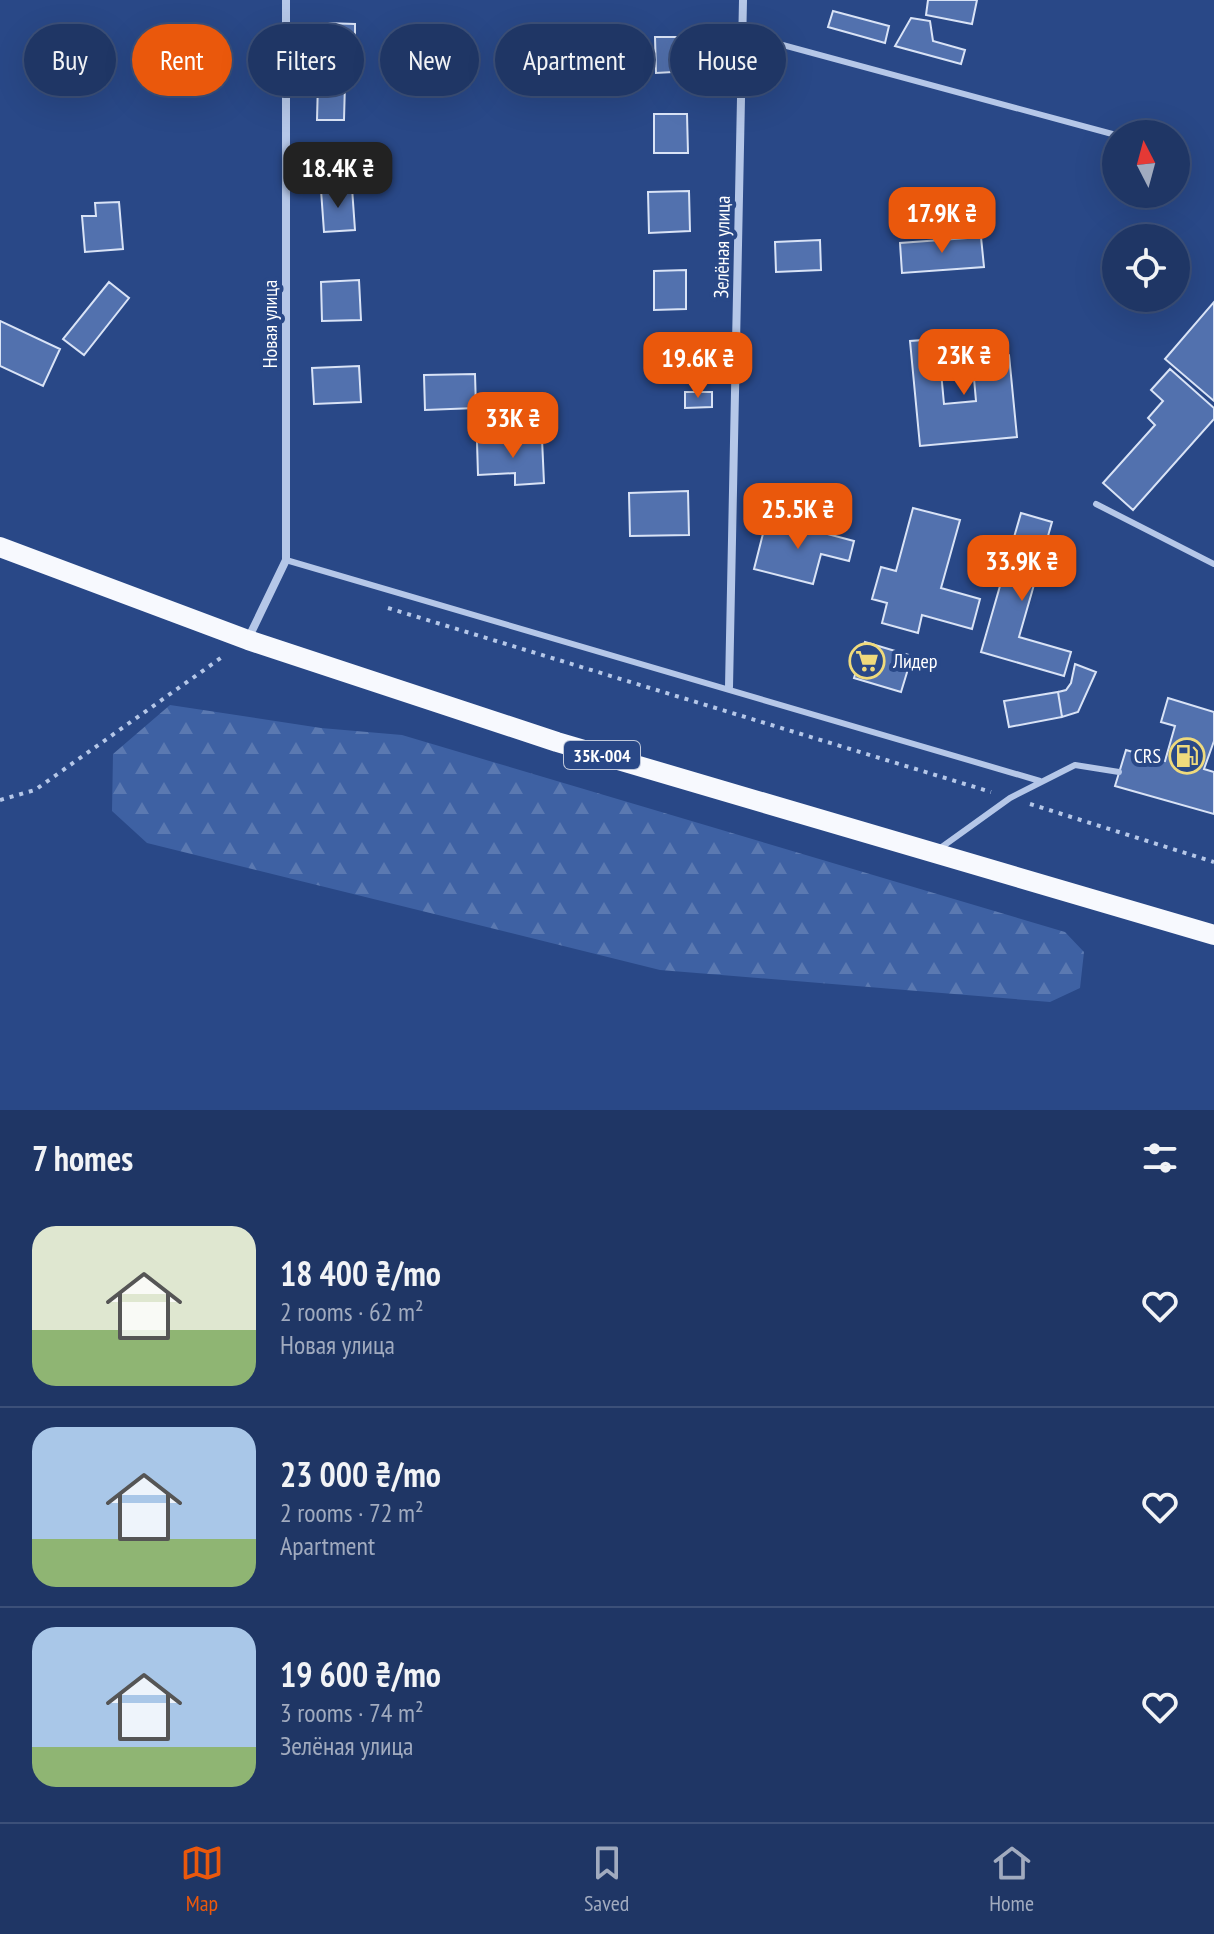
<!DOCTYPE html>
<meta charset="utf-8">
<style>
:root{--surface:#1f3665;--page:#2c416e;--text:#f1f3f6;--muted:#a1abbf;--line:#3c5079;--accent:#ea580c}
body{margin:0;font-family:"PT Sans Narrow",sans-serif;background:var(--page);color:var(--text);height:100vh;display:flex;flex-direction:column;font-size:30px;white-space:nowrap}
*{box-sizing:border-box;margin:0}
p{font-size:26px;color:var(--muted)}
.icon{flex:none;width:44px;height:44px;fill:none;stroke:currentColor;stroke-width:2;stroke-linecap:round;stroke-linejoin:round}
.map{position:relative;height:1110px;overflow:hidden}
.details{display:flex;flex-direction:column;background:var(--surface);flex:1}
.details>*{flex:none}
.guide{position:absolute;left:24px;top:24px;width:800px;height:72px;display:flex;gap:16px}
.needle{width:52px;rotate:354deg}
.buttons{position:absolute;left:1102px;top:120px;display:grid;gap:16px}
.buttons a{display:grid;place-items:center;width:88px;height:88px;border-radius:50%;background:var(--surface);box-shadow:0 8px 32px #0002,0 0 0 2px var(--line);font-size:40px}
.price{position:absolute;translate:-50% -68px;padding:0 18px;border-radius:16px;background:var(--accent);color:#fff;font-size:26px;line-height:52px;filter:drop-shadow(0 2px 4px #0008)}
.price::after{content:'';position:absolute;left:50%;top:48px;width:24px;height:18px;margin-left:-12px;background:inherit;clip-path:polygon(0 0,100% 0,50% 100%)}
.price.on{background:#222;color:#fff}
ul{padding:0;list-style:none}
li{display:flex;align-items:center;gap:24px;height:200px;padding:0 32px}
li+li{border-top:2px solid var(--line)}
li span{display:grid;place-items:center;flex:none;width:224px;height:160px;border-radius:24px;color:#555}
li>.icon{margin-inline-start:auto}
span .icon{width:96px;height:96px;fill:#fffc;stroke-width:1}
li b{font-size:34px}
h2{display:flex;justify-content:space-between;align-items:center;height:96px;padding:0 32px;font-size:34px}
.chip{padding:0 28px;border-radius:36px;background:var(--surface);box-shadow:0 8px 32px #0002,0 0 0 2px var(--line);font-size:28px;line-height:72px}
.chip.on{background:var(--accent);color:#fff}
.dock{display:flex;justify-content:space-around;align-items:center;height:112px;border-top:2px solid var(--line);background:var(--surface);font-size:22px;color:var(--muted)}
.dock a{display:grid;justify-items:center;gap:4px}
.dock .on{color:var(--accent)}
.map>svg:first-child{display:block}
.forest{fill:url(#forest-firs)}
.building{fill:#5271ae;stroke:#d9e3f6;stroke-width:2}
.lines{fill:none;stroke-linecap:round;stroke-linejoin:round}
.path{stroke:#b5c7e8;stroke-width:4;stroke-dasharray:4 6;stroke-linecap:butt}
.service{stroke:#b5c7e8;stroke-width:6}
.minor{stroke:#b5c7e8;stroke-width:8}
.primary{stroke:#f7f9fe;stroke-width:20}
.labels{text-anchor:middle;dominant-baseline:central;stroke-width:8;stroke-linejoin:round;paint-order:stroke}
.shield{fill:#294887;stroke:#bfc8db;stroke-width:2}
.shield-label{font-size:18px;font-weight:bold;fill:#fff}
.street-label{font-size:20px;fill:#fff;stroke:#294887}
.poi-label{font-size:20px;fill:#fff;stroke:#294887;text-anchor:start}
</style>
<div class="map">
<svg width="1214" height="1110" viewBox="0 0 1214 1110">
<defs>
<pattern id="forest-firs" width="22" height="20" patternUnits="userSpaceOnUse" patternTransform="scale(2)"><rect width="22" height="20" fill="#3e61a3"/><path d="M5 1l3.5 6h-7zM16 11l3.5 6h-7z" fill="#5b79b1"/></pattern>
</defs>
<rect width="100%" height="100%" fill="#294887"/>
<path class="forest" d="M170,705L321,728L402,735L1065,932L1084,952L1080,988L1050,1002L660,970L147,843L112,811L113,754Z"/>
<path class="building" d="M928,0H977L972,24L926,15Z
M833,11L889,26L885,43L828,27Z
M911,18L930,21L933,41L965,50L961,64L895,46Z
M324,23L355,24V59H324Z
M655,37H690L691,71L656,73Z
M318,82H345L344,120H317Z
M654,114H687L688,153H654Z
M352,188L355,230L324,232L321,190Z
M689,191L690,231L649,233L648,192Z
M119,202L123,249L85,252L82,216H96L95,203Z
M981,237L984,267L902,273L900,243Z
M820,240L821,270L776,272L775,242Z
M686,270V309L654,310V271Z
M359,280L361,320L322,321L321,282Z
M109,282L129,298L84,355L63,339Z
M1214,302V401L1165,359Z
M0,321L60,349L43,386L0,366Z
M970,333L1009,355L1017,437L920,446L910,341L938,339L944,404L976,401Z
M658,348L688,349L687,376L658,375Z
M359,366L361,402L314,404L312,368Z
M1170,369L1214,408V419L1133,510L1103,483L1155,425L1148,418L1163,401L1151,390Z
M475,374L476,408L425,410L424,375Z
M685,392H712V407L685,408Z
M542,439L544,483L515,485V473L478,475L477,442Z
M688,491L689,535L630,536L629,493Z
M913,508L960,520L941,588L980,599L972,629L922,615L918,633L882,623L887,603L872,599L881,567L896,571Z
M1021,513L1052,522L1019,637L1071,652L1064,676L981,652Z
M767,518L854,541L849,561L821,554L813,584L754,569Z
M865,642L912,656L901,692L854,678Z
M1075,664L1096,672L1078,712L1062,717L1058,692L1066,690L1071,683Z
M1058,692L1062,717L1009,727L1004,701Z
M1168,698L1214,712V741L1204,769L1214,772V814L1115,786L1126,750L1165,761L1175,726L1161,722Z"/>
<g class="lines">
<path class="path" d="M388,608L991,792
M0,800L35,790L225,655
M1030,804L1214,862"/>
<path class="service" d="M742,34L1116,135
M1096,504L1214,564
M286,560L1040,781
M939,849L1010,798L1075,765L1119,772"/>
<path class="minor" d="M248,639L286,560V0
M729,687L743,0"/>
<path class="primary" d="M0,547L248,640L557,742L1214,935"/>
</g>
<defs>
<symbol id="supermarket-ring" viewBox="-11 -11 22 22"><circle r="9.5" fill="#294887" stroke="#efda7c" stroke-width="1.5"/><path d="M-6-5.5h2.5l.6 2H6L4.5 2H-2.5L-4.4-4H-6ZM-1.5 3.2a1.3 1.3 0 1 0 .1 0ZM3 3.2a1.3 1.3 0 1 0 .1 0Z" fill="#efda7c"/></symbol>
<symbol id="fuel-ring" viewBox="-11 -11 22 22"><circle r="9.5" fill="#294887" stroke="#efda7c" stroke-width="1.5"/><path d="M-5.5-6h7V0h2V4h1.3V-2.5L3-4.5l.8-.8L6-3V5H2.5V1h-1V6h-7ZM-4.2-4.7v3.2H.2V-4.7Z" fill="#efda7c"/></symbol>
</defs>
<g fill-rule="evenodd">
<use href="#supermarket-ring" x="847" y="641" width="40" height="40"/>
<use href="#fuel-ring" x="1167" y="736" width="40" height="40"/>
</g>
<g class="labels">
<rect class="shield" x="564" y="741" width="76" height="28" rx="6"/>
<g class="shield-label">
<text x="602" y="755">35К-004</text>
</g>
<g class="street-label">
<text transform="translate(722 247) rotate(-89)">Зелёная улица</text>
<text transform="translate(270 324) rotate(-90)">Новая улица</text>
</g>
<g class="poi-label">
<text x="893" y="661">Лидер</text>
<text x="1161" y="756" text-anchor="end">CRS</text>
</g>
</g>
</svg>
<div class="buttons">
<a><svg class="needle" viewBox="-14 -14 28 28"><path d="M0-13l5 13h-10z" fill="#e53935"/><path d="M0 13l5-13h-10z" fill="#a1abbf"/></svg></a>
<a><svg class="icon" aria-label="locate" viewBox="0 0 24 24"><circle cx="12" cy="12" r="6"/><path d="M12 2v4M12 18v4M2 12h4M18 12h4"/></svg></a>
</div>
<b class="price on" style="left:338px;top:210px">18.4K ₴</b>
<b class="price" style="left:942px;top:255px">17.9K ₴</b>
<b class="price" style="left:964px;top:397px">23K ₴</b>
<b class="price" style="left:698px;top:400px">19.6K ₴</b>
<b class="price" style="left:513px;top:460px">33K ₴</b>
<b class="price" style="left:798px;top:551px">25.5K ₴</b>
<b class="price" style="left:1022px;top:603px">33.9K ₴</b>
<div class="guide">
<a class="chip">Buy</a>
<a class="chip on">Rent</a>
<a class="chip">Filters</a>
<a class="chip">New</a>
<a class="chip">Apartment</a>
<a class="chip">House</a>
</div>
</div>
<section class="details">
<h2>7 homes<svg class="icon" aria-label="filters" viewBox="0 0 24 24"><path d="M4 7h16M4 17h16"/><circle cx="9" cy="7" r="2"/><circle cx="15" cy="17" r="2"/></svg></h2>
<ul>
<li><span style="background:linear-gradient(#dfe7d0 65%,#8fb573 0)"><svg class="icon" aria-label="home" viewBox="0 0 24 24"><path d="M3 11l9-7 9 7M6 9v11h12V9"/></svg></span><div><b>18 400 ₴/mo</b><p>2 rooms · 62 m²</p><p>Новая улица</p></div><svg class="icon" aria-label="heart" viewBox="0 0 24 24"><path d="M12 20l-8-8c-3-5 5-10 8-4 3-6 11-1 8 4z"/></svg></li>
<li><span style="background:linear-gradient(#a9c7e8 70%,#8fb573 0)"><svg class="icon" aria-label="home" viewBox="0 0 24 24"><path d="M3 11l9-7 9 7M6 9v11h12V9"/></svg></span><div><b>23 000 ₴/mo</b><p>2 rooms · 72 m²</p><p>Apartment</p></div><svg class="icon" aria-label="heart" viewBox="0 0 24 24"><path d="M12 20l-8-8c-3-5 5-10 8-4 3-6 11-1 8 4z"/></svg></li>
<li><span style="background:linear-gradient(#a9c7e8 75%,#8fb573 0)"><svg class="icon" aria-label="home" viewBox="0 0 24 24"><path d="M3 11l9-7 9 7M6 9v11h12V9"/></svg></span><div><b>19 600 ₴/mo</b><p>3 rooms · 74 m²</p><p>Зелёная улица</p></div><svg class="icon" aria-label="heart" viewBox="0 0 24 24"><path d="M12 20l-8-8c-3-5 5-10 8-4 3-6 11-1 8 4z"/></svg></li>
</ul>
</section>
<nav class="dock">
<a class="on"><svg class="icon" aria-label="map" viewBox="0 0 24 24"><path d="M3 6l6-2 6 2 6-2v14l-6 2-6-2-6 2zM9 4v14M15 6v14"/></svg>Map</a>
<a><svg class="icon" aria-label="saved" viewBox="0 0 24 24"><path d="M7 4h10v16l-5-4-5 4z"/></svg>Saved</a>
<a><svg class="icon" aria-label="home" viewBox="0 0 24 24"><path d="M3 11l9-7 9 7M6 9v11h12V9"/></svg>Home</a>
</nav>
